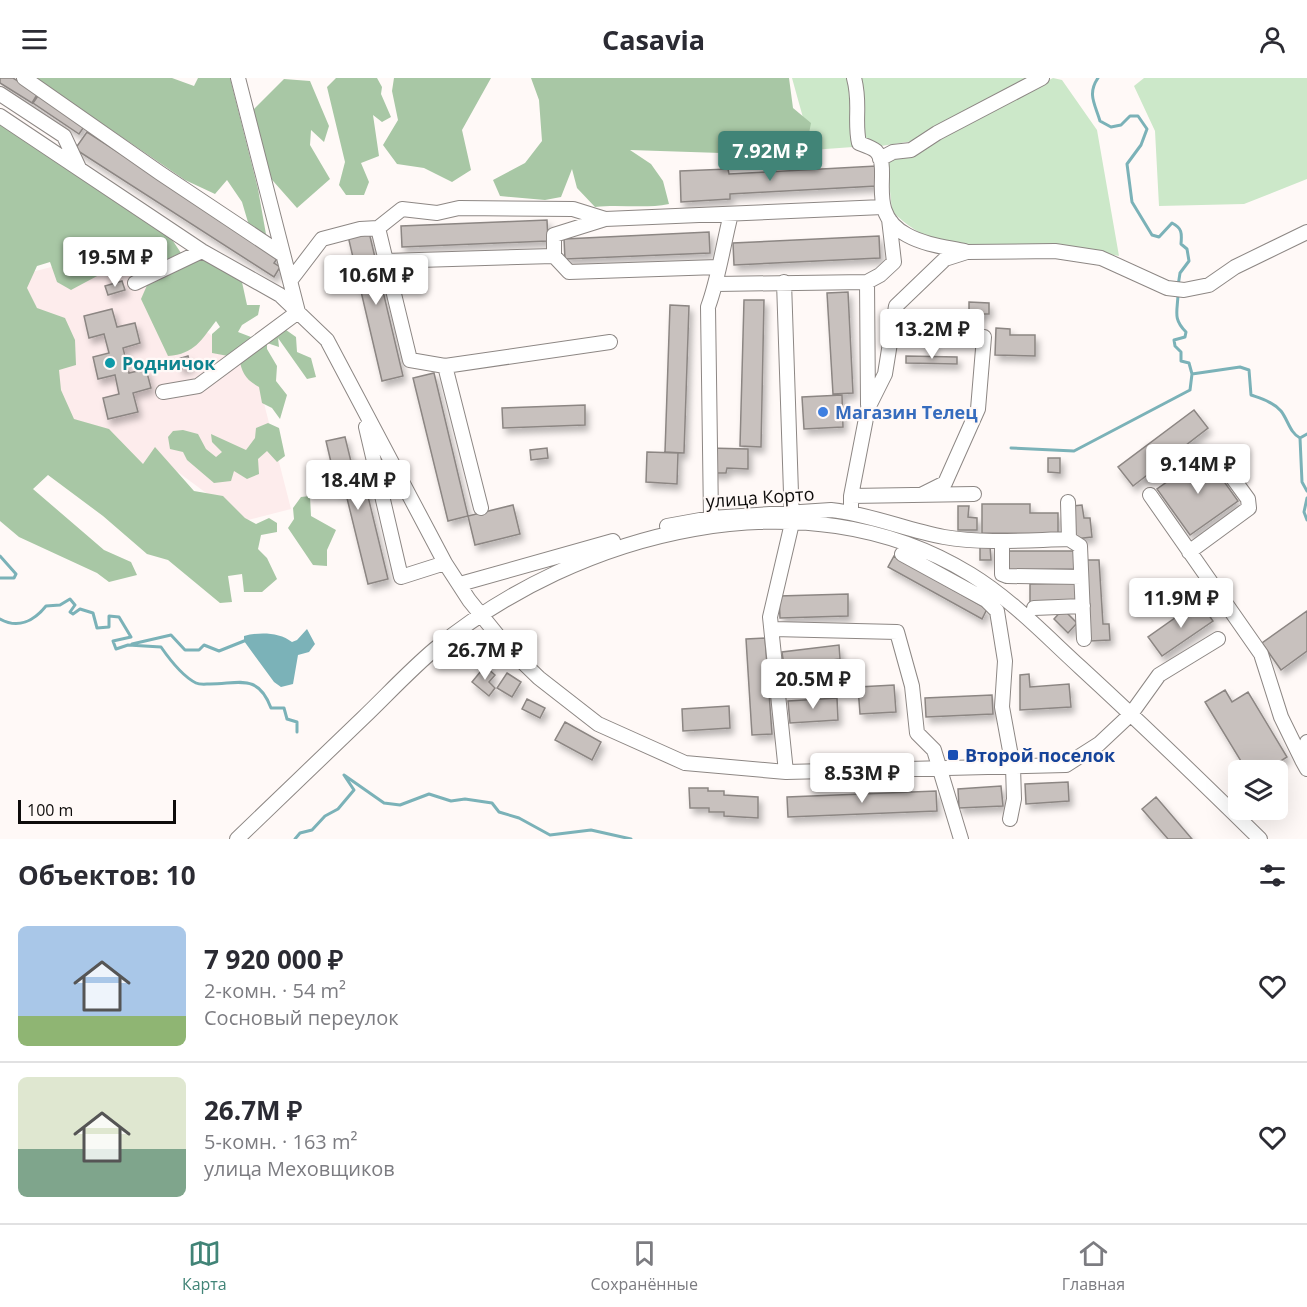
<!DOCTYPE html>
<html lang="ru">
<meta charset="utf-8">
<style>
:root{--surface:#fff;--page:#f7f7f7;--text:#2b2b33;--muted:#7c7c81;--line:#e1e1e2;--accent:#418477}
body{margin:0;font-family:"Open Sans",sans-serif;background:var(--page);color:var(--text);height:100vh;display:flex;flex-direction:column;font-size:22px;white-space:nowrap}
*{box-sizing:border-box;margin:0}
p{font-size:20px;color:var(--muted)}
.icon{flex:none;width:33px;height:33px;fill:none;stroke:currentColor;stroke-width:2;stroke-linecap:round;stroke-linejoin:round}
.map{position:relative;height:761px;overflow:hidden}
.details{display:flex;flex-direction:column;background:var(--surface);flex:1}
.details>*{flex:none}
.controls{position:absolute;left:1228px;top:682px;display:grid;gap:12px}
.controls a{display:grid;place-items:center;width:60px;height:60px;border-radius:9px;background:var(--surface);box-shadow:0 6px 24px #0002;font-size:30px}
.scale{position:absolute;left:18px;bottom:15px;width:158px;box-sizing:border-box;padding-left:6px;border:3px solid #0e0c0b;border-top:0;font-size:16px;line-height:21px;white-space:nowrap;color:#0e0c0b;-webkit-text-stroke:4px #fff9f7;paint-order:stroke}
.price{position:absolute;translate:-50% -51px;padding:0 14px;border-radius:6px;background:#fff;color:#222;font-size:20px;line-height:39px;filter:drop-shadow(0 2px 3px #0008)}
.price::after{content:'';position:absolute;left:50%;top:36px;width:18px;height:14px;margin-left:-9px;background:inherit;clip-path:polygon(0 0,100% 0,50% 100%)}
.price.current{background:var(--accent);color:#fff}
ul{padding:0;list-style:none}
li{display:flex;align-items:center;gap:18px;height:150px;padding:0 18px}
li+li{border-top:2px solid var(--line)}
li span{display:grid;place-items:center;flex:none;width:168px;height:120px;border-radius:9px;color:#555}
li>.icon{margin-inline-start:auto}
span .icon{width:72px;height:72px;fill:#fffc;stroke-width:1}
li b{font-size:26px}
h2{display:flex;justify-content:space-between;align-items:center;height:72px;padding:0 18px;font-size:26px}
header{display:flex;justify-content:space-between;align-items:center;height:78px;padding:0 18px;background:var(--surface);font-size:27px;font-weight:700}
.tab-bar{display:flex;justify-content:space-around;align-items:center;height:84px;border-top:2px solid var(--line);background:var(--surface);font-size:16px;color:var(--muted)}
.tab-bar a{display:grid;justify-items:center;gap:3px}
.tab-bar .current{color:var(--accent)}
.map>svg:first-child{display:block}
.education{fill:#fdecec}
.green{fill:#cce8c9}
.forest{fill:#a8c7a5}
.water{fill:#7bb2b8}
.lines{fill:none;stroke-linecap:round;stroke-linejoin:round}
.stream{stroke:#7bb2b8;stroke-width:3}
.building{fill:#c8c1be;stroke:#8c8683;stroke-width:1.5;filter:url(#shadow)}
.minor-casing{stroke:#8d8784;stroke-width:16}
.minor{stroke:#fff;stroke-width:14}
.culture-dot{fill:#0f9aa8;stroke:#fff9f7;stroke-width:2}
.shop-dot{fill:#3f7fe0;stroke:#fff9f7;stroke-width:2}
.transit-dot{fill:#1a4fb4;stroke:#fff9f7;stroke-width:2}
.labels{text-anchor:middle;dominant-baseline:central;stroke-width:4.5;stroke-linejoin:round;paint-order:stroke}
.culture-label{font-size:18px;font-weight:bold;fill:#0d838f;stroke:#fff9f7;text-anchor:start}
.shop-label{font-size:18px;font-weight:bold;fill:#366cbe;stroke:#fff9f7;text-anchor:start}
.street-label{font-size:18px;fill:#0e0c0b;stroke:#fff9f7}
.transit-label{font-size:18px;font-weight:bold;fill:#164399;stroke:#fff9f7;text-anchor:start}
</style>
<header><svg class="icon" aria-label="menu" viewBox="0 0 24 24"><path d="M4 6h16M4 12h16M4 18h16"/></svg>Casavia<svg class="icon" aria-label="person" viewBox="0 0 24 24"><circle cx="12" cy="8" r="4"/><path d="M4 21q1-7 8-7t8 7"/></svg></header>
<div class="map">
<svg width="1307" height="761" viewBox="0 0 1307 761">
<defs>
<filter id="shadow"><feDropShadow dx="3.5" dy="5.5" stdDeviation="3" flood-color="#0004"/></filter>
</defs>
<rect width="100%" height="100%" fill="#fff9f7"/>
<path class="education" d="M110,174L256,294L291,431L244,443L167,386L121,395L25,332L20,197Z"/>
<path class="green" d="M792,0H852L853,69L812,72Z
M859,0H1031L920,62L881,68L866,61L863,46L865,32Z
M1053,0L1062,2L1097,52L1119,178C1098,174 1075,168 1054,167C993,164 940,183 892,133L887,83L929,69L944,56Z
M1144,0H1307V101L1244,126L1159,128L1155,53L1134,8Z"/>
<path class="forest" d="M35,0H172L194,8L198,0H230L258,111L267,162L250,151L242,124L227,102L215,116L185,102Z
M336,0H377L382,9L381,16L391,39L382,44L373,37L379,78L361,85L369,104L364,117H346L339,107L345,84L327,9Z
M394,0H491L462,52L471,92L452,104L424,90L397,86L383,67L398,42L392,13Z
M531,0H789L793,30L811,45L806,71L788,76L772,61L761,75L735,62L721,75L630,72L651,86L663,103L669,126C644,131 620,126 595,129L577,110L572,91L561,119L545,122L500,118L493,102L525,85L542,63L539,22Z
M284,1L310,3L329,48L324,64L311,52L310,67L330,101L297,130L266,95L251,34Z
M0,43L171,160L181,175L165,182L158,164L154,168L151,187L141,196L123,197L130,173L114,162V181L99,197L71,212L57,204L50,184L37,188L27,210L37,230L65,240L75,262L76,287L59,292L61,312L74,341L109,351L143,386L155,369L194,413L223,418L245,440L256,446L269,440L277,445V454L261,457L258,471L267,480L277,501L262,514H244L242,496L228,498L232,524L220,525L168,482L147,476L103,438L48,397L33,411L104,472L131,484L137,497L109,504L97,495L19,459L0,443Z
M205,179L240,195L247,227H260L258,237L242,247L238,254L251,259L279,247L296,259L297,274L311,280L316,299L307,301L278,260L279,269L267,265V271L277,288L276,303L287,317L280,341L272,330L262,325L259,309C245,301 242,295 239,280L212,275V256L220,249L216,243C201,262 195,276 168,278L141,221L148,205Z
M268,345L279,350L285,378L277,384L267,373L258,381L259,396L247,401L234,393L231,403L214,405L187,382L183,374L170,371L168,359L173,353L183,352L198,356L206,371L216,379L222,374L212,364L211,356L246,372L255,360L256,350Z
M310,418L311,438L336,452L327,472V488L313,487L288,450L294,441L293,430L301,419Z"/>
<path class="water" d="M307,551L315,566L309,574L298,577L293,606L281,609L274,604L244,563V558C259,554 279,554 292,564L297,562Z"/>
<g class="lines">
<path class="stream" d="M1098,0C1087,16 1095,26 1100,43L1111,49L1121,47L1130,38H1138L1147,51L1141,67L1127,86L1132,124L1152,157L1159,159L1172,145C1182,150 1182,155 1181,166L1187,171L1189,183L1180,195L1178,208
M1178,215C1178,233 1172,240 1186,254L1185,259L1174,262L1175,268L1181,274V283L1189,285L1192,296L1240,289L1249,292L1251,317C1262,321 1273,324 1281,333C1288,342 1290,355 1300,360
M1300,360L1302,404L1307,413
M1300,360L1307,356
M1011,370L1074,373L1190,312L1192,296
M1307,420L1304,434L1307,442
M0,478L16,496L14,500H0
M0,541C18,551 34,543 46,528L60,527L70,521L75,527L70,534L73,536L80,531L93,535L97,550L109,549V538L119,539L131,559L113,563L116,571L128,567L161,569C170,582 182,598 196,605C200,607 206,606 210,606C239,606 258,595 271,630H284L287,641L297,644V654
M132,566L171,557L185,572H199L204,567L219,573L244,563
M295,761L300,755L312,752L325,738L338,731L354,712L344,697L384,725L400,727L429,716L451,723L465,721L492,725L499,734L519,740L550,757L591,752L631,761"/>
</g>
<path class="building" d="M0,0H13L38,15L32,25L0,5Z
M40,15L86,46L79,56L33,25Z
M87,54L279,178L274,185L280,189L274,199L75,71Z
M876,88L877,108L730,116V121L681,124L680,93L728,91L729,96Z
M547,142L548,163L402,169L401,148Z
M369,154L403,298L382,303L348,158Z
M709,154L710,175L565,181L564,161Z
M879,158L880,180L734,187L733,165Z
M122,203L125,212L108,217L105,208Z
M848,214L853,315L833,316L827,215Z
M744,222H764L761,369L740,368Z
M969,224L989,225V236H969Z
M670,227L689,228L684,375L665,374Z
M112,231L117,249L135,245L140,265L123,270L129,295L146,291L151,310L133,315L138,334L108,341L103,320L119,316L115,297L98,301L93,279L109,275L104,256L89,260L84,238Z
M996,250L1010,251V257H1035V278L995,277Z
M188,278L191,288L181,291L178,281Z
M906,278L957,279V286L906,285Z
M434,295L468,438L448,443L413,300Z
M842,317L843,349L804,351L802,319Z
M585,327V347L503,350L502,330Z
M1194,332L1208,350L1133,408L1118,389Z
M345,359L357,408L365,406L388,501L368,506L345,412L338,414L326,363Z
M547,370L548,380L531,382L530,372Z
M708,370L748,371V391L727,390L726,395H707Z
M647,374L678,375L677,406L646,404Z
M1205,377L1238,423L1190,457L1157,411Z
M1048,380H1060V395L1048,394Z
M982,426H1030V435H1058V456L982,455Z
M513,427L520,456L475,467L468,438Z
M1082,427L1084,440H1090L1092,459L1075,461L1072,428Z
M958,428H969L968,439L977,440V452H958Z
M980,468H990L991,482H980Z
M1007,473H1075V491L1007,492Z
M894,478L987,531L982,541L888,489Z
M1085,482H1099L1103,546H1109L1110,562L1090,563Z
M1076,505L1077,523L1030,524V506Z
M848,516V538L780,540L779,518Z
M1199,523L1213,543L1162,578L1148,559Z
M1063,531L1077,545L1068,555L1054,541Z
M1307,533V573L1281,592L1262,565Z
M765,560L772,656L752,657L746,561Z
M839,567L840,581L784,588L782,574Z
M485,588L495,597L489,604L495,610L489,618L472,604Z
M507,595L521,604L512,619L497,610Z
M1029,596L1030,609L1069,606L1071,629L1020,632V597Z
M894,607L896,634L860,636L858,609Z
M1225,612L1232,624L1248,614L1287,679L1265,693H1247L1205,624Z
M992,617L993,636L926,639L925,620Z
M837,620L838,642L790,645L788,623Z
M527,621L545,630L540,640L522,631Z
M729,628L730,650L683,653L682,631Z
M565,644L601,664L592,682L555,662Z
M1068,704L1069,723L1026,726L1025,706Z
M1001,708L1003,728L959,730L958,711Z
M689,710H708V713H724V717L758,719V740L724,738V734H709V730H690Z
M936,713L937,733L788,739L787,719Z
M1156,719L1192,761H1168L1142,731Z"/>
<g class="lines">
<defs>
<path id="minor" d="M24,0L160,95L283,177
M854,0C861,25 854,43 859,65C864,67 873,70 876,73C893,91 864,134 907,157C925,167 946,169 965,173
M0,16L64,58L79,90
M0,38L202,173L280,217L327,262L445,485L469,522L507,569L539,600L598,646L685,685L786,694L1066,687L1099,666L1131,636L1159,597L1218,561
M880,81L893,74L911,72L937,55L1042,0
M378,150L410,282L445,288L481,430
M554,178V157L605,141L883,129
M386,183L554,178L569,194L718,189
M290,203L322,161L360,151L378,150L402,131L437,135L459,130L573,131L605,141
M784,204L792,445L770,539L786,694
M867,204L880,197L894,184L889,141
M135,205L202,173
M716,206L867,204L868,327
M445,288L610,264
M163,314L198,308L298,234L238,0
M366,349L401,499L445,485
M921,417L945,405L978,331L984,259
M1150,417L1261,576L1281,639L1302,682
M851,418L974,416
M1068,424L1069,461L1080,468L1084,561
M851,434V418L868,330L885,296L896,228L945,181L967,174L1055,173L1101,180L1167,210L1184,212L1209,207L1235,189L1307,154
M711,440L708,229C719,199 723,167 731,136
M667,448L711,440L831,432C870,436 906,452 944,459C984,466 1028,462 1069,461
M1002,463V496L1007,498L1081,499
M1189,474L1249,430L1248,421L1216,377
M902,476L986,522L997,533L1005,583L1002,629L1013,689L1014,721L1010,741
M460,506L613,463
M1034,530L1083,528
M773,551L897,554L912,608L917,655L934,672L961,761
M1307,664L1302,682L1307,691
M237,761C279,721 321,680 363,640C387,617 410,592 435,571C578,453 804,394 970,496C1011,521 1045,557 1080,589C1141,645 1201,703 1260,761"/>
</defs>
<use href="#minor" class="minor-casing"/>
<use href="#minor" class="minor"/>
</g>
<circle class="culture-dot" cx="110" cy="285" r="6"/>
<circle class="shop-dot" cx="823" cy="334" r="6"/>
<rect class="transit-dot" x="947" y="671" width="12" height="12" rx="3"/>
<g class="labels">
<g class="culture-label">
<text x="122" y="285">Родничок</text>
</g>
<g class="shop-label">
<text x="835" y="334">Магазин Телец</text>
</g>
<g class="street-label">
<text transform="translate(760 419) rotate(-4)">улица Корто</text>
</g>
<g class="transit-label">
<text x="965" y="677">Второй поселок</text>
</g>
</g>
</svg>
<div class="controls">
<a><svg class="icon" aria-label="layers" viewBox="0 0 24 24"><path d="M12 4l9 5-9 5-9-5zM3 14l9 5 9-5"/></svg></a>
</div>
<div class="scale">100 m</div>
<b class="price current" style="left:770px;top:104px">7.92M ₽</b>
<b class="price" style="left:115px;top:210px">19.5M ₽</b>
<b class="price" style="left:376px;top:228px">10.6M ₽</b>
<b class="price" style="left:932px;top:282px">13.2M ₽</b>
<b class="price" style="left:1198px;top:417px">9.14M ₽</b>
<b class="price" style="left:358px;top:433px">18.4M ₽</b>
<b class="price" style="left:1181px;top:551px">11.9M ₽</b>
<b class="price" style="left:485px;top:603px">26.7M ₽</b>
<b class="price" style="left:813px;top:632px">20.5M ₽</b>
<b class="price" style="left:862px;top:726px">8.53M ₽</b>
</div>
<section class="details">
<h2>Объектов: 10<svg class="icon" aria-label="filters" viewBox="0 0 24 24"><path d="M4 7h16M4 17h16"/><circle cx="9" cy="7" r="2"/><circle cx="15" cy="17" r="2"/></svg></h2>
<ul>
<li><span style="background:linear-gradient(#a9c7e8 75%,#8fb573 0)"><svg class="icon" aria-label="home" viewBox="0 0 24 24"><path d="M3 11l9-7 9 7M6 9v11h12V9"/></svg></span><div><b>7 920 000 ₽</b><p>2-комн. · 54 m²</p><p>Сосновый переулок</p></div><svg class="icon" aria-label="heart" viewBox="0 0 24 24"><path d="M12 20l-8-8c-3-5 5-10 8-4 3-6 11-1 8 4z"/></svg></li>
<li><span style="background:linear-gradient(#dfe7d0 60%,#7fa58c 0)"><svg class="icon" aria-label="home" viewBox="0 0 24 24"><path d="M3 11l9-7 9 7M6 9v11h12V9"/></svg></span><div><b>26.7M ₽</b><p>5-комн. · 163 m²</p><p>улица Меховщиков</p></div><svg class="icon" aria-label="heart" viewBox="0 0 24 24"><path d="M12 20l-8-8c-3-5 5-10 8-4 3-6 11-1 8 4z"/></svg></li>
</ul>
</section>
<nav class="tab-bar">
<a class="current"><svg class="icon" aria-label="map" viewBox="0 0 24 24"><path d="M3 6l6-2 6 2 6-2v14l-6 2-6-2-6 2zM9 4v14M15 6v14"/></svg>Карта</a>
<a><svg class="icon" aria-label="saved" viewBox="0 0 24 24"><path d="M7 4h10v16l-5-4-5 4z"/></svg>Сохранённые</a>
<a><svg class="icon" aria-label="home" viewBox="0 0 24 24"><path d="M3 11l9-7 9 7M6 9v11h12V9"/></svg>Главная</a>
</nav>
